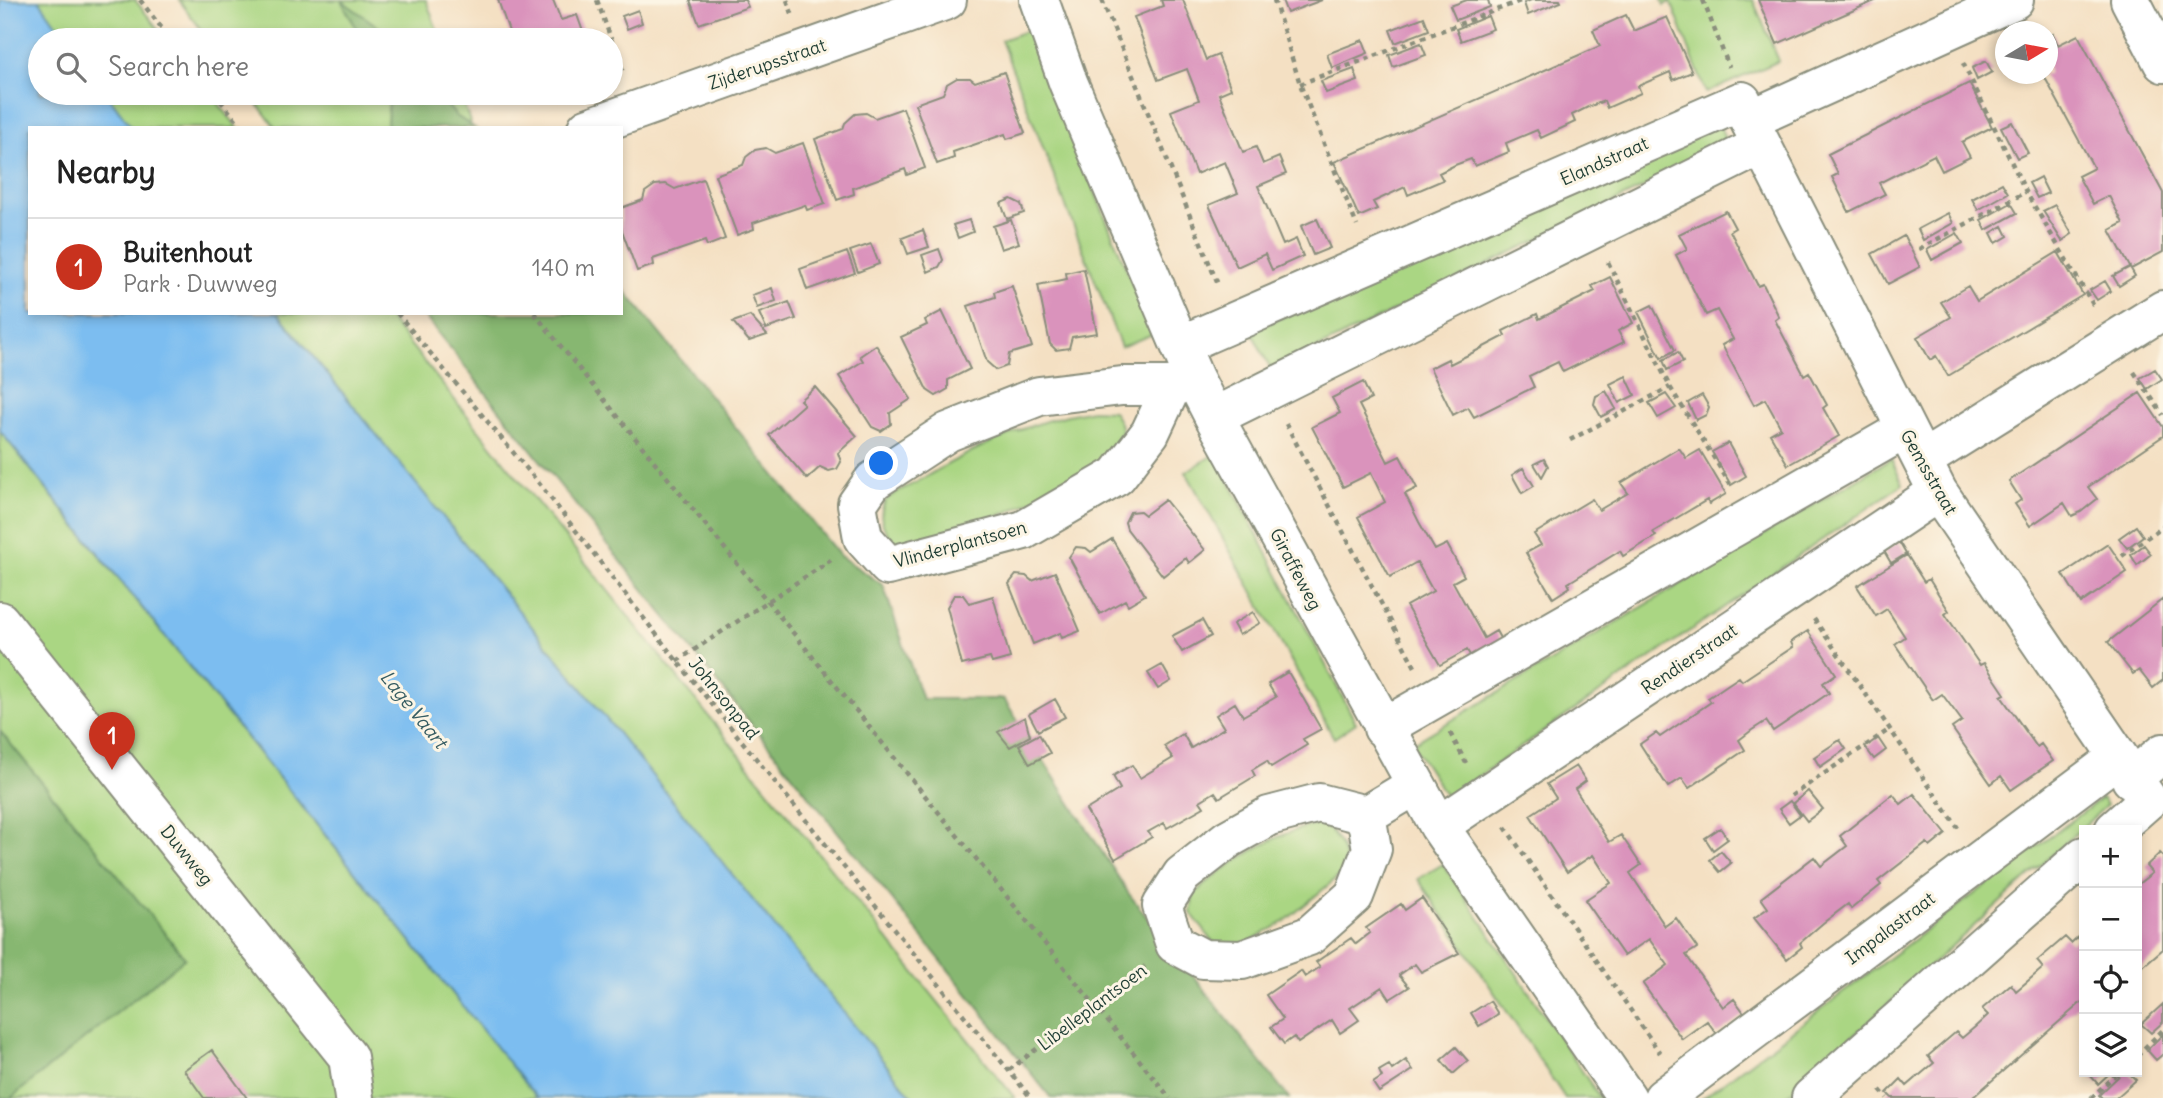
<!DOCTYPE html>
<meta charset="utf-8">
<style>
body{margin:0;font-family:Delius,sans-serif;background:#f2f2f2;color:#222}
.controls{position:absolute;right:21px;bottom:21px;display:grid;overflow:hidden;border-radius:0px;box-shadow:0 4px 10px #0003}
.controls button{width:63px;height:63px;display:grid;place-items:center;padding:0;border:0;border-bottom:2px solid #e0e0e0;background:#fff;color:#222;font:35px sans-serif}
.compass{position:absolute;left:1995px;top:21px;width:63px;height:63px;border-radius:50%;background:#fff;box-shadow:0 4px 10px #0003;rotate:80deg}
.you{position:absolute;left:882px;top:464px;width:24px;height:24px;margin:-18px;border:5px solid #fff;border-radius:50%;background:#1a73e8;box-shadow:0 0 0 10px #1a73e833}
.badge{display:grid;place-items:center;width:46px;height:46px;border-radius:50%;background:#c8321e;color:#fff;font-size:23px;font-weight:700}
.pin{position:absolute;translate:-50% -58px;filter:drop-shadow(0 2px 4px #0008)}
.pin::after{content:'';position:absolute;top:37px;width:24px;height:21px;background:inherit;clip-path:polygon(0 0,100% 0,50% 100%)}
.list{margin:0;padding:0;list-style:none}
h2{display:flex;justify-content:space-between;align-items:center;height:91px;margin:0;padding:0 28px;font-size:30px}
h2 small{font-size:23px;font-weight:400;color:#767676}
.list li{display:grid;grid-template-columns:46px 1fr auto;gap:21px;align-items:center;box-sizing:border-box;height:98px;padding:0 28px;border-top:2px solid #e0e0e0}
.list b{display:block;font-size:26px;white-space:nowrap}
.list p{margin:0;font-size:23px;white-space:nowrap;color:#767676}
.list em{font-size:23px;font-style:normal;color:#767676}
.icon{flex:none;width:38px;height:38px;fill:none;stroke:currentColor;stroke-width:2;stroke-linecap:round;stroke-linejoin:round}
.map{position:relative;flex:none;width:2163px;height:1098px;overflow:hidden}
.search{position:absolute;background:#fff;box-shadow:0 4px 10px #0003;left:28px;top:28px;width:595px;height:77px;display:flex;align-items:center;gap:18px;box-sizing:border-box;padding:0 24px;border-radius:38px;color:#767676;font-size:26px}
.panel{position:absolute;background:#fff;box-shadow:0 4px 10px #0003;left:28px;top:126px;width:595px;height:189px;border-radius:0px}
.map>svg:first-child{display:block}
.green{fill:#aad683;stroke:#648a5c;stroke-width:2}
.forest{fill:#87b771;stroke:#537a52;stroke-width:2}
.water{fill:#7bbdf0;stroke:#4d7d92;stroke-width:2}
.building{fill:#da93bc}
.lines{fill:none;stroke-linecap:round;stroke-linejoin:round}
.street-casing{stroke:#8a8e7c;stroke-width:42}
.path{stroke:#8a8e7c;stroke-width:4.5;stroke-dasharray:5 5;stroke-linecap:butt}
.street{stroke:#fff;stroke-width:38}
.labels{text-anchor:middle;dominant-baseline:central;stroke-width:6;stroke-linejoin:round;paint-order:stroke}
.street-label{font-size:18px;fill:#1f3d34;stroke:#fcf5e5}
.water-label{font-size:19px;font-style:italic;fill:#365d63;stroke:#fcf5e5}
</style>
<div class="map">
<svg width="2163" height="1098" viewBox="0 0 2163 1098">
<rect width="100%" height="100%" fill="#fcf5e5"/>
<filter id="ink" filterUnits="userSpaceOnUse"><feTurbulence type="fractalNoise" baseFrequency=".0143" numOctaves="2"/><feDisplacementMap in="SourceGraphic" scale="14" xChannelSelector="R" yChannelSelector="G"/><feConvolveMatrix kernelMatrix="1 2 1 2 8 2 1 2 1" color-interpolation-filters="sRGB"/></filter>
<filter id="wash" filterUnits="userSpaceOnUse"><feTurbulence type="fractalNoise" baseFrequency=".00686" numOctaves="4" result="noise"/><feDisplacementMap in="SourceGraphic" scale="28" xChannelSelector="R" yChannelSelector="G"/><feGaussianBlur stdDeviation="1.57" result="paint"/><feColorMatrix in="noise" values="0 0 0 0 0 0 0 0 0 0 0 0 0 0 0 0 0 1.4 0 .05"/><feComposite in="paint" operator="in"/></filter>
<g filter="url(#wash)">
<rect width="100%" height="100%" fill="#f4e0c3"/>
<path class="green" d="M39,0H135L167,40H67Z
M179,0H426L441,40H395L342,2L363,40H209Z
M1662,0H1753L1779,61L1706,93L1671,2L1664,5Z
M1029,30L1153,334L1121,347L1001,40Z
M106,93H210L238,128H132Z
M249,93H389L387,128H276Z
M437,93H460L471,125L456,116Z
M1720,125L1727,146L1272,371L1251,331Z
M278,313H385L1015,1098H913Z
M1092,410L1113,411L1120,423L1123,437L1101,468L1010,511L932,541L903,546C887,537 875,521 885,502C890,493 908,487 917,482C972,449 1028,421 1092,410Z
M0,431L57,503L537,1098H0Z
M1215,454L1356,723L1334,738L1186,472Z
M1891,459L1903,484L1447,798L1412,744Z
M2102,798L2107,805L1785,1098H1703Z
M1315,825L1325,826C1339,839 1348,853 1344,872L1284,922L1240,947H1217L1191,913L1193,895C1222,867 1275,832 1315,825Z
M1443,864L1600,1098H1565L1418,879Z"/>
<path class="forest" d="M341,0L394,38L395,40H363Z
M389,93H437L456,116L475,128H387Z
M621,286L840,556L883,585L922,699H1004L1129,894L1289,1098H1051L422,313H621Z
M0,731L185,958L11,1098H0Z"/>
<path class="water" d="M0,0H39L67,40H40V93H106L132,128H30V313H278L913,1098H537L0,431Z"/>
<g id="blocks">
<path class="building" d="M498,0H553L561,20L577,15L586,40H512Z
M690,0H745L748,7L699,24Z
M1161,0H1183L1206,60L1218,55L1231,89L1219,94L1243,152L1256,147L1263,164L1279,157L1286,174L1258,186L1283,245L1296,239L1303,256L1272,270L1265,254L1237,267L1209,205L1238,193L1225,162L1196,174L1171,111L1199,100L1187,69L1158,80L1134,17L1163,6Z
M1282,0H1322L1287,13Z
M1467,0H1488L1490,7L1456,20L1450,6Z
M1531,0H1560L1561,2L1528,15L1524,3Z
M1758,0H1877L1777,44Z
M638,10L642,23L627,29L622,16Z
M1626,15L1634,31L1667,17L1692,72L1673,80L1670,72L1638,86L1641,93L1607,108L1604,101L1588,107L1572,115L1575,122L1541,138L1537,130L1506,143L1509,152L1475,166L1471,159L1455,165L1439,173L1443,180L1408,195L1405,187L1373,202L1377,209L1359,217L1334,162L1600,46L1593,30Z
M1488,16L1493,29L1461,41L1456,29Z
M1424,17L1429,30L1395,43L1390,30Z
M2053,34L2058,45L2078,35L2163,193V252L2131,269L2135,276L2119,286L2113,276L2130,267L2110,230L2123,223L2109,196L2093,204L2078,176L2094,168L2043,74H2048V37Z
M1363,40L1368,53L1332,68L1327,54Z
M1421,43L1426,55L1393,67L1389,55Z
M1986,61L1992,72L1977,80L1972,68Z
M1354,69L1358,81L1326,93L1321,81Z
M1004,72L1025,133L1007,139L1005,134L953,152L954,158L937,164L915,104L943,94L947,84L957,78H970L975,82Z
M1969,83L1992,127L1962,142L1970,157L1942,171L1934,155L1879,183L1885,194L1849,212L1832,177L1838,174L1828,154Z
M903,108L925,168L907,175L905,169L853,188L854,194L837,200L815,139L843,129L845,123L855,114L866,113L875,118Z
M2012,122L2028,153L2017,158L2001,127Z
M803,143L825,204L807,210L805,205L753,223L754,229L737,235L715,175L743,165L746,157L755,150L766,148L775,153Z
M2040,177L2048,193L2037,198L2029,183Z
M703,179L725,239L707,246L705,241L653,259L654,265L637,271L621,228V208L643,200L645,192L655,185L666,184L675,189Z
M2002,183L2008,193L1978,210L1972,199Z
M1011,199L1021,204L1024,213L1007,219L1001,203Z
M2011,203L2017,213L1986,230L1981,220Z
M2055,205L2072,234L2062,241L2043,211Z
M1726,211L1735,228L1730,231L1758,286L1763,284L1779,317L1775,320L1804,375L1809,372L1827,405L1823,408L1839,436L1788,465L1770,434L1781,428L1765,399L1754,405L1722,345L1733,339L1717,310L1706,315L1676,255L1687,249L1679,234Z
M1948,213L1953,223L1923,240L1918,229Z
M1317,219L1330,248L1313,255L1301,226Z
M969,220L973,232L958,238L953,225Z
M1011,220L1019,243L1001,249L993,226Z
M2003,226L2008,236L1996,243L1991,233Z
M923,230L929,247L908,254L902,238Z
M1957,233L1963,243L1932,260L1927,250Z
M1904,236L1920,267L1888,284L1872,254Z
M871,244L879,264L858,272L850,251Z
M939,249L943,260L939,267L928,272L922,255Z
M847,252L855,273L807,290L800,269Z
M2058,252L2083,295L1948,376L1936,356L1930,360L1917,337L1951,317L1941,302L1968,286L1977,301Z
M1084,269L1097,333L1072,337L1069,348L1056,350L1050,344L1038,285L1067,279L1066,273Z
M1610,277L1633,323L1618,331L1624,342L1563,372L1558,362L1529,376L1534,387L1474,417L1468,407L1453,415L1430,368L1448,359L1450,364L1478,350L1505,336L1503,331L1537,314L1539,319L1595,291L1592,286Z
M2105,281L2111,291L2097,300L2090,290Z
M1012,286L1032,347L1009,354L1007,366L996,370L987,362L968,306L995,297L994,292Z
M772,288L776,301L757,308L752,295Z
M789,302L796,319L766,329L759,313Z
M1652,305L1675,350L1661,358L1638,312Z
M942,311L970,369L948,380V389L936,396L927,390L901,337L927,325L925,320Z
M750,316L767,335L749,341L733,322Z
M876,345L911,399L890,413L891,424L881,431L872,427L839,376L863,361L860,356Z
M1678,352L1683,362L1667,370L1663,360Z
M2155,369L2162,379L2147,389L2140,378Z
M1626,376L1635,395L1619,403L1610,384Z
M1363,382L1371,399L1359,405L1388,462L1400,456L1417,488L1405,494L1419,522L1435,550L1447,544L1464,576L1453,582L1484,638L1496,631L1505,647L1475,664L1467,650L1440,665L1406,606L1433,591L1417,562L1390,577L1358,517L1385,502L1371,473L1343,487L1312,427L1340,413L1332,398Z
M815,387L857,436L838,453L841,462L837,469L829,471L820,467L807,479L769,435L804,404L800,400Z
M1606,391L1616,409L1601,417L1594,404L1596,396Z
M2140,393L2163,427V436L2088,487L2097,499L2081,512L2072,516L2064,503L2030,526L2015,504L2021,500L2009,481Z
M1666,394L1676,408L1658,418L1649,403Z
M1702,395L1709,407L1706,415L1696,420L1688,403Z
M1728,443L1746,476L1731,485L1712,452Z
M1679,448L1686,458L1700,450L1726,494L1709,504L1707,500L1653,532L1656,536L1623,556L1620,551L1568,583L1570,587L1553,598L1526,553L1541,545L1534,534L1592,499L1599,510L1628,493L1621,483Z
M1544,459L1548,466L1542,477L1534,464Z
M1523,468L1534,486L1522,493L1512,475Z
M1165,500L1205,550L1189,563L1186,558L1163,576L1127,529L1125,522L1130,512L1140,511L1145,515Z
M2136,526L2143,536L2127,548L2119,538Z
M1112,539L1145,595L1128,605L1125,600L1100,614L1069,557L1076,547L1086,548L1091,552Z
M1899,542L1906,554L1891,563L1884,551Z
M2108,544L2127,572L2081,603L2063,574Z
M2144,545L2151,554L2137,565L2131,555Z
M1907,555L1924,582L1929,579L1949,611L1945,614L1980,665L1984,663L2005,694L2001,696L2037,747L2041,744L2053,761L2011,790L2001,776L1991,784L1952,728L1962,721L1942,694L1933,700L1895,644L1905,637L1887,609L1876,616L1857,586Z
M1055,572L1080,631L1062,638L1060,633L1033,644L1009,584L1016,575L1026,576L1032,581Z
M954,595H963L969,603L993,596L1010,658L992,663L990,658L962,665L947,607Z
M2163,599V680L2153,688L2139,670L2133,674L2108,642Z
M1253,612L1260,623L1239,635L1233,624Z
M1202,620L1211,636L1182,652L1172,636Z
M1808,631L1836,674L1823,683L1829,693L1773,731L1766,721L1752,730L1739,740L1745,750L1689,788L1682,778L1668,787L1640,744L1656,733L1660,737L1711,702L1708,698L1739,677L1742,681L1793,647L1791,642Z
M1162,665L1171,681L1158,689L1148,673Z
M1288,672L1321,729L1303,739L1307,745L1271,767L1267,761L1252,770L1255,776L1219,798L1215,792L1200,801L1204,807L1167,828L1164,823L1148,832L1152,837L1115,859L1086,810L1120,789L1113,776L1132,765L1140,778L1173,758L1164,746L1183,734L1191,748L1224,728L1216,715L1235,703L1243,716L1276,697L1268,684Z
M1055,699L1065,717L1038,731L1029,714Z
M1025,717L1030,736L1010,747L998,732Z
M1039,734L1050,753L1030,764L1019,745Z
M1878,738L1886,750L1874,759L1865,747Z
M1840,740L1846,749L1820,767L1814,757Z
M1576,766L1586,781L1575,789L1609,842L1621,835L1641,865L1630,873L1665,926L1676,918L1697,948L1686,955L1723,1007L1734,999L1745,1014L1717,1034L1707,1021L1682,1039L1643,984L1668,965L1649,939L1624,956L1585,900L1611,883L1593,855L1567,872L1530,815L1556,798L1547,784Z
M1808,791L1823,809L1807,821L1793,803Z
M1893,794L1901,804L1914,794L1946,834L1930,847L1927,843L1878,881L1881,885L1851,909L1848,904L1823,923L1800,943L1802,947L1787,959L1754,918L1768,908L1761,898L1814,857L1821,866L1847,846L1840,836Z
M1790,801L1800,815L1789,823L1779,809Z
M1720,828L1728,839L1713,850L1705,838Z
M1721,851L1731,863L1720,872L1710,860Z
M2160,853L2163,856V949L2137,971V885L2152,873L2146,866Z
M1422,898L1459,953L1421,972L1415,964L1399,975L1409,987L1390,999L1382,987L1350,1008L1359,1020L1340,1033L1332,1020L1298,1043L1294,1037L1284,1044L1271,1027L1283,1019L1266,995L1301,971L1305,977L1320,967L1316,962L1351,938L1356,944L1370,933L1366,928L1401,904L1405,910Z
M2084,931V1000L1972,1098H1892L1887,1093L1901,1079L1907,1086L1921,1074L1934,1063L1928,1056L1956,1032L1962,1038L1975,1027L1988,1015L1982,1009L2011,984L2016,991L2043,968L2037,961L2065,937L2071,943Z
M1490,1001L1498,1014L1479,1026L1471,1013Z
M2163,1004V1022L2151,1033L2141,1024Z
M2163,1034V1054L2156,1060L2147,1050Z
M1456,1047L1468,1061L1453,1074L1441,1060Z
M212,1050L247,1098H204L184,1070Z
M1406,1060L1413,1070L1379,1092L1373,1083L1382,1077L1379,1071L1389,1065L1392,1070Z
M2092,1072H2111L2098,1084L2089,1074Z
M2123,1072H2128L2136,1080L2116,1098H2102L2099,1095Z"/>
</g>
</g>
<g filter="url(#ink)">
<use href="#blocks" fill-opacity="0" stroke="#8a8e7c" stroke-width="2"/>
<g class="lines">
<defs>
<path id="street" d="M1039,0L1068,82L1194,378L1214,417L1439,826L1627,1098
M2130,0L2163,63
M1749,120L1938,492L2148,800L2114,830
M587,128L947,0
M1181,345L1742,101L1749,120L2014,0
M1172,386L1150,433L1117,476L1024,530L888,566L863,538L857,504L873,481L948,432L1039,396L1122,386H1172L1194,378
M1214,417L1760,146
M1923,460L2163,310
M0,621L348,1057L354,1098
M1383,728L1904,430
M2131,779L2163,753
M1366,815L1372,849L1354,896L1309,936L1242,960L1203,959L1175,944L1162,906L1182,875L1228,839L1269,816L1319,803L1366,815L1416,785
M1439,826L1938,492
M1663,1098L2117,758
M1811,1098L2084,856"/>
</defs>
<use href="#street" class="street-casing"/>
<path class="path" d="M140,0L171,40
M597,0L624,75
M787,0L793,16
M1102,0L1219,287
M1274,0L1300,84L1357,226
M1703,0L1729,67
M1963,63L2026,192L2095,308
M1300,84L1523,0
M214,93L243,128
M1919,249L2026,192
M1608,262L1670,387L1730,484
M397,313L542,487L677,661L1031,1098
M534,313L1170,1098
M2134,372L2163,415
M1286,424L1415,667
M1570,440L1670,387
M2122,556L2163,526
M1814,619L1958,828
M677,661L831,560
M1450,733L1466,763
M1791,796L1890,729
M1505,827L1660,1053
M2137,1055L2163,1030
M1009,1070L1145,966
M1880,1090L1887,1098
M2091,1098L2118,1072"/>
<use href="#street" class="street"/>
</g>
</g>
<g class="labels">
<g class="street-label">
<text transform="translate(767 64) rotate(-19)">Zijderupsstraat</text>
<text transform="translate(1604 161) rotate(-24)">Elandstraat</text>
<text transform="translate(1929 472) rotate(60)">Gemsstraat</text>
<text transform="translate(960 544) rotate(-15)">Vlinderplantsoen</text>
<text transform="translate(1296 569) rotate(62)">Giraffeweg</text>
<text transform="translate(1689 659) rotate(-34)">Rendierstraat</text>
<text transform="translate(724 698) rotate(51)">Johnsonpad</text>
<text transform="translate(187 855) rotate(51)">Duwweg</text>
<text transform="translate(1890 928) rotate(-37)">Impalastraat</text>
<text transform="translate(1092 1007) rotate(-37)">Libelleplantsoen</text>
</g>
<g class="water-label">
<text transform="translate(414 709) rotate(51)">Lage Vaart</text>
</g>
</g>
</svg>
<div class="controls">
<button>+</button>
<button>−</button>
<button><svg class="icon" aria-label="locate" viewBox="0 0 24 24"><circle cx="12" cy="12" r="6"/><path d="M12 2v4M12 18v4M2 12h4M18 12h4"/></svg></button>
<button><svg class="icon" aria-label="layers" viewBox="0 0 24 24"><path d="M12 4l9 5-9 5-9-5zM3 14l9 5 9-5"/></svg></button>
</div>
<svg class="compass" viewBox="-18 -18 36 36"><path d="M0-13l5 13h-10z" fill="#e53935"/><path d="M0 13l5-13h-10z" fill="#767676"/></svg>
<div class="you"></div>
<div class="pin badge" style="left:112px;top:770px">1</div>
<div class="search"><svg class="icon" aria-label="search" viewBox="0 0 24 24"><circle cx="10" cy="10" r="6"/><path d="M15 15l6 6"/></svg>Search here</div>
<section class="panel">
<h2>Nearby<small></small></h2>
<ul class="list">
<li><span class="badge">1</span><div><b>Buitenhout</b><p>Park · Duwweg</p></div><em>140 m</em></li>
</ul>
</section>
</div>
